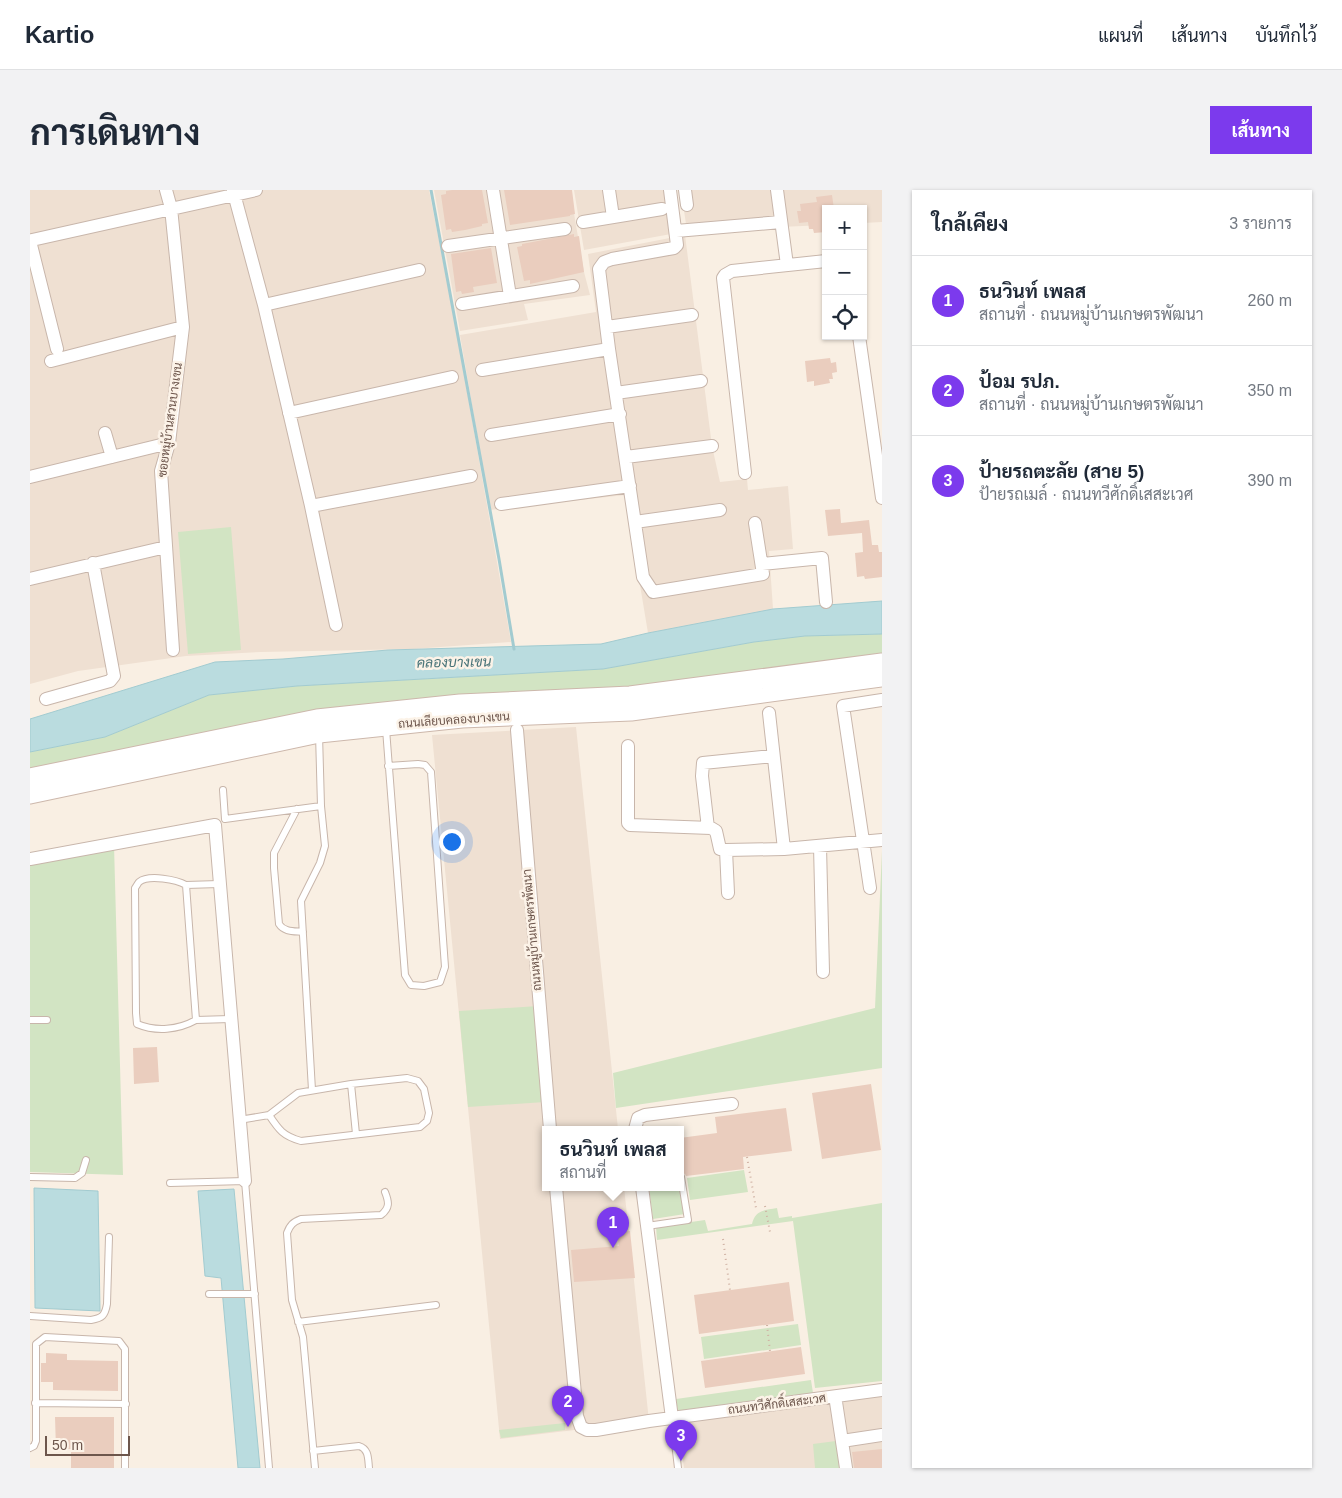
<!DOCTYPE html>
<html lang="th">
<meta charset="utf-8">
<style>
body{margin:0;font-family:Helvetica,Sarabun,sans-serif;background:#f2f2f3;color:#1f2937}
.controls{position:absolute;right:15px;top:15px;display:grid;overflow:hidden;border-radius:0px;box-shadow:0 1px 4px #0004}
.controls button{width:45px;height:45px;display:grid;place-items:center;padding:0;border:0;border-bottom:1px solid #e0e1e3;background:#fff;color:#1f2937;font:25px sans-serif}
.scale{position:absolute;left:15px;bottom:12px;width:85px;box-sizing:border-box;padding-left:5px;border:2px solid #6d564c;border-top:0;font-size:14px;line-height:18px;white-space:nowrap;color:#6d564c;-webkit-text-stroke:4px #fcf3e8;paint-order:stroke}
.you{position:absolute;left:421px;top:651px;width:18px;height:18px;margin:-12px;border:4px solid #fff;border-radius:50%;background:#1a73e8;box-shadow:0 0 0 8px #1a73e833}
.badge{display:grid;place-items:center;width:32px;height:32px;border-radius:50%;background:#7c3aed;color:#fff;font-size:16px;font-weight:700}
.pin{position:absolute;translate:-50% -41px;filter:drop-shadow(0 1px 2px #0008)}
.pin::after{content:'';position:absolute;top:26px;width:18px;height:15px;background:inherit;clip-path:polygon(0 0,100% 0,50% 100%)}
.popup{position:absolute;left:512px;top:936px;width:142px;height:65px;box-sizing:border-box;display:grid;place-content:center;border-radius:0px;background:#fff;filter:drop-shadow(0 1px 4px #0005);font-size:16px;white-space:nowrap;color:#747a83}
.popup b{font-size:19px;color:#1f2937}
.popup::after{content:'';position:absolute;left:50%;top:100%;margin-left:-10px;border:10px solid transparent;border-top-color:#fff}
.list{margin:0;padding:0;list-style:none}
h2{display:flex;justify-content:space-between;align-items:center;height:65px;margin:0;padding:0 20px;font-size:21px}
h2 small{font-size:16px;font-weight:400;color:#747a83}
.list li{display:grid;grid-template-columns:32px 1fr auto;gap:15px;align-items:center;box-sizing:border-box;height:90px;padding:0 20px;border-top:1px solid #e0e1e3}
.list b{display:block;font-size:19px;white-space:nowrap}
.list p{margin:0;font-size:16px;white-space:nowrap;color:#747a83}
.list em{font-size:16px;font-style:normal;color:#747a83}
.icon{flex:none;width:28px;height:28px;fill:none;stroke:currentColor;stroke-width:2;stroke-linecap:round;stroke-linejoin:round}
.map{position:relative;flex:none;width:852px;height:1278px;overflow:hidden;border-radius:0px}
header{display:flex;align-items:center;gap:30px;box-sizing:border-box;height:70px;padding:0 25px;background:#fff;border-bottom:1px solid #e0e1e3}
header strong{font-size:24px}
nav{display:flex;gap:28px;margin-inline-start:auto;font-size:18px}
.intro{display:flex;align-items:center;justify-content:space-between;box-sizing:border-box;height:120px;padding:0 30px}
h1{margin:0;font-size:35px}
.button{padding:12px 22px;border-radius:0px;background:#7c3aed;color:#fff;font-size:18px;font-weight:700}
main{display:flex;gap:30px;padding:0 30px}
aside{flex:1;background:#fff;border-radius:0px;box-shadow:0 1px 4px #0004}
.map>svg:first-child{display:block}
.residential{fill:#efe0d2}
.green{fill:#d2e4c3}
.water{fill:#badcdf;stroke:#a2cbd0}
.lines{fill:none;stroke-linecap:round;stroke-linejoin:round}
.stream{stroke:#a2cbd0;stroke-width:3}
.building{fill:#eacdbe}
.lane-casing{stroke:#c8b6ab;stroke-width:8}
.street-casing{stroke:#c8b6ab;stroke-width:14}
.secondary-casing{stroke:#cdb8ac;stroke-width:21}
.path{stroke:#cfb0a2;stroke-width:2;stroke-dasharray:1 4;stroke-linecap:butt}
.lane{stroke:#fff;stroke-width:6}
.street{stroke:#fff;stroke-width:12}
.secondary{stroke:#fff;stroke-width:19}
.labels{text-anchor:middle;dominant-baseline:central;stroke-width:5;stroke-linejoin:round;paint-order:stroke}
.street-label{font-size:12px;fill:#6d564c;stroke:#fcf3e8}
.water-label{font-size:14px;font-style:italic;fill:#467277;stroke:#fcf3e8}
</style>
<header>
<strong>Kartio</strong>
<nav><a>แผนที่</a><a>เส้นทาง</a><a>บันทึกไว้</a></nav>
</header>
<div class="intro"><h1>การเดินทาง</h1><a class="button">เส้นทาง</a></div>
<main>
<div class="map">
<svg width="852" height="1278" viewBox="0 0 852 1278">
<rect width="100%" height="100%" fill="#f9efe3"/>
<path class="residential" d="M0,0H399L424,127L481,452L383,459L231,462L156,466L48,481L0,494Z
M404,0H540L554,82L560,105L494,114L498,130L430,141Z
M544,0H635L641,44L554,60Z
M651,0H852V32L833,33V19H796V35L657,41Z
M655,45L682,256L690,292L717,289L718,300L758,296L763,359L739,361L743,419L618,443L595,305L460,320L430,145L566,122L558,64Z
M546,537L588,939H516V997H594L619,1231L470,1249L402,545Z
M852,1206V1278H654L648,1233Z"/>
<path class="green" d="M201,337L211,460L158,464L148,342Z
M852,444V463L777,473L602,500L0,580V562L75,547L179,505L267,496L573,479L724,452L775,446Z
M84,655L93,985L0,982V670Z
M852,661V878L586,918L583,883L845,818Z
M508,816L515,912L438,917L429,821Z
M714,980L718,1002L660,1010L657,988Z
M619,997H650L655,1024L623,1029Z
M852,1013V1191L785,1198L763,1031L627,1050L626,1037L675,1030L678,1041L722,1034C725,1020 735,1020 747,1018L749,1028L762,1026V1028Z
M768,1134L771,1155L674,1169L671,1147Z
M781,1190L783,1203L648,1222L646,1209Z
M535,1233V1240L471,1248L469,1240Z
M806,1251L809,1278H785L783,1254Z"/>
<path class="water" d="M852,411V444L775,446L724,452L573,479L267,496L179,505L75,547L0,562V529L185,472L253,469L358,460L571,454L618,443L743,419Z
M4,998L68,1001L70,1121L5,1118Z
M204,999L230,1278H208L191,1088L175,1086L168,1001Z"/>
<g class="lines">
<path class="stream" d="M401,0L469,369L484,459"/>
</g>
<path class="building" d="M422,0H452L458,33L452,34V36L435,40L422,42L421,39L416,40L411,5L416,4V1Z
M474,0H542L545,24L540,25V26L480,35Z
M802,5L804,19H796V42L784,43L783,39H779L778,32L769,33L767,21H771L770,14L787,12L786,7Z
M544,44V47L549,46L554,82L500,94V90L494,91L487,57L492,56V54Z
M461,58L467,93L443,97L444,102L432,104L431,101L426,102L421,64Z
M800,168L801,173L806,172L807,182L802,183L803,189H799L800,193L784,196V191L777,192L775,171Z
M810,319L811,333L839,330L842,355H848L849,362H852V387L835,389L834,386L827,387L825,363L833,362L832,343L798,346L795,320Z
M127,857L129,892L104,894L103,858Z
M841,894L851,960L792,969L782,903Z
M756,918L762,961L713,967L714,979L656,986L655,984L650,982V948L687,943L685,927Z
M600,1041L605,1088L544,1092L541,1060L589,1056L587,1043Z
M759,1092L764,1131L669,1144L664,1105Z
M771,1157L775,1184L675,1198L671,1171Z
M16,1163L37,1164V1170L88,1171V1201L23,1200V1192H11V1173H16Z
M25,1227H84V1278H41V1259H26Z
M852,1259V1278H824L822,1262Z"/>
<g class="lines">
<defs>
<path id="lane" d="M356,539L375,785L381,795L394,796L410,792L415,777L401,582L395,575L388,574L358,576
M193,600L195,629L291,616
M267,619L244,663V678L249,734C254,742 264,741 273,742
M189,694L156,695L166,830L200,829
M156,695C147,690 119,684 109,692C108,693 106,697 105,698L106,823L107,834C126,842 148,840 166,830
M0,830H17
M321,894L326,944
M282,900L271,711L290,673L295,656L291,616L289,544
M209,930L239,925L268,903L321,894L377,888L388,891L394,899L399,923L397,931L390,937L271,951C253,946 249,940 239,925
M0,987L45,988L52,983L56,970
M140,993L215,991L239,1278
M617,1036L658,1030L651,987
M179,1104H225
M0,1126L61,1130C72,1128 75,1126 77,1114L79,1047
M268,1132L406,1115
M5,1213L96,1214
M642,1228L648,1278
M0,1258L4,1256L6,1251V1154L15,1147L89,1151L95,1159V1278
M283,1261L329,1256C339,1259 338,1269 339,1278
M285,1278L273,1147L262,1110L257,1043C260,1035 263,1032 271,1029L351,1025C360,1018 359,1012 355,1002"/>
<path id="street" d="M136,0L141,18L153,137L139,253L131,281L143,460
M203,0L234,115L281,316L306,435
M463,0L480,106
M579,0L583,27
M640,0L647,55L644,58L582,69L574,72L569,79L579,159L613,387L623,402L733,384L725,333
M655,0L657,15
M747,0L757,75
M553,32L632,19
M646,41L751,32
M418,56L535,39
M432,114L543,96
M234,115L389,80
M577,137L662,125
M829,146L852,308
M27,159L1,55L2,50L226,0
M21,171L153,137
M452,180L579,159
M586,203L671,191
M259,223L422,187
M75,243L82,267
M461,245L590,224
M596,267L682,256
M715,283L693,88L695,85L702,81L796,71
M0,287L139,253
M471,314L600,296
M281,316L441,286
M605,332L690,320
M732,374L792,368L796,412
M0,389L136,357
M16,509L80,491L84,486L63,373
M739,523L754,659
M487,540L520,939
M598,556V633L600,635L681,638L686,641L690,659L696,660L754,659L852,650
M678,638L672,586L673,573L743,566
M790,656L793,782
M696,660L698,703
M0,669L185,635L215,991
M840,698L813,516L852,510
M605,939L608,928L615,925L702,914
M526,997L547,1226L551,1237L557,1240H566L619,1231L852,1200
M612,997L642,1228
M806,1212L816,1278
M812,1251L852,1245"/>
<path id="secondary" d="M0,588L287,529L430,514L600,506L852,473
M0,604L289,543L432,528L601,521L852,487"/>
</defs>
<use href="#lane" class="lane-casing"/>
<use href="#street" class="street-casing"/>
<use href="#secondary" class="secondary-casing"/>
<path class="path" d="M717,967L726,1018
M735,1016L740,1042
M693,1049L700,1100
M737,1135L740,1161"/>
<use href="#lane" class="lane"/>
<use href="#street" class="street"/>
<use href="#secondary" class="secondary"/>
</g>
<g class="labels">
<g class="street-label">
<text transform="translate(140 230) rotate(-82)">ซอยหมู่บ้านสวนบางเขน</text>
<text transform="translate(424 530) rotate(-4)">ถนนเลียบคลองบางเขน</text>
<text transform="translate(502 740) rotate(-95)">ถนนหมู่บ้านเกษตรพัฒนา</text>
<text transform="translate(747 1214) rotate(-7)">ถนนทวีศักดิ์เสสะเวศ</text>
</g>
<g class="water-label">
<text transform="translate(424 472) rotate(-1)">คลองบางเขน</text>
</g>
</g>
</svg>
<div class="controls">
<button>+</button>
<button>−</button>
<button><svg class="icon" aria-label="locate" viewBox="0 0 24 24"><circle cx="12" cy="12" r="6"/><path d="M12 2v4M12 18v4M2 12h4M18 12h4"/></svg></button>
</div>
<div class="scale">50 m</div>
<div class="you"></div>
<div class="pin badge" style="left:583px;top:1058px">1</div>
<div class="popup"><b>ธนวินท์ เพลส</b>สถานที่</div>
<div class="pin badge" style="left:538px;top:1237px">2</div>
<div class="pin badge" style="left:651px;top:1271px">3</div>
</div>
<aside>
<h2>ใกล้เคียง<small>3 รายการ</small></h2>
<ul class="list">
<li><span class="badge">1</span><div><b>ธนวินท์ เพลส</b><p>สถานที่ · ถนนหมู่บ้านเกษตรพัฒนา</p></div><em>260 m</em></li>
<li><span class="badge">2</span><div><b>ป้อม รปภ.</b><p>สถานที่ · ถนนหมู่บ้านเกษตรพัฒนา</p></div><em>350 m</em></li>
<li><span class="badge">3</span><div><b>ป้ายรถตะลัย (สาย 5)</b><p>ป้ายรถเมล์ · ถนนทวีศักดิ์เสสะเวศ</p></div><em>390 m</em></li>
</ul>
</aside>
</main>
